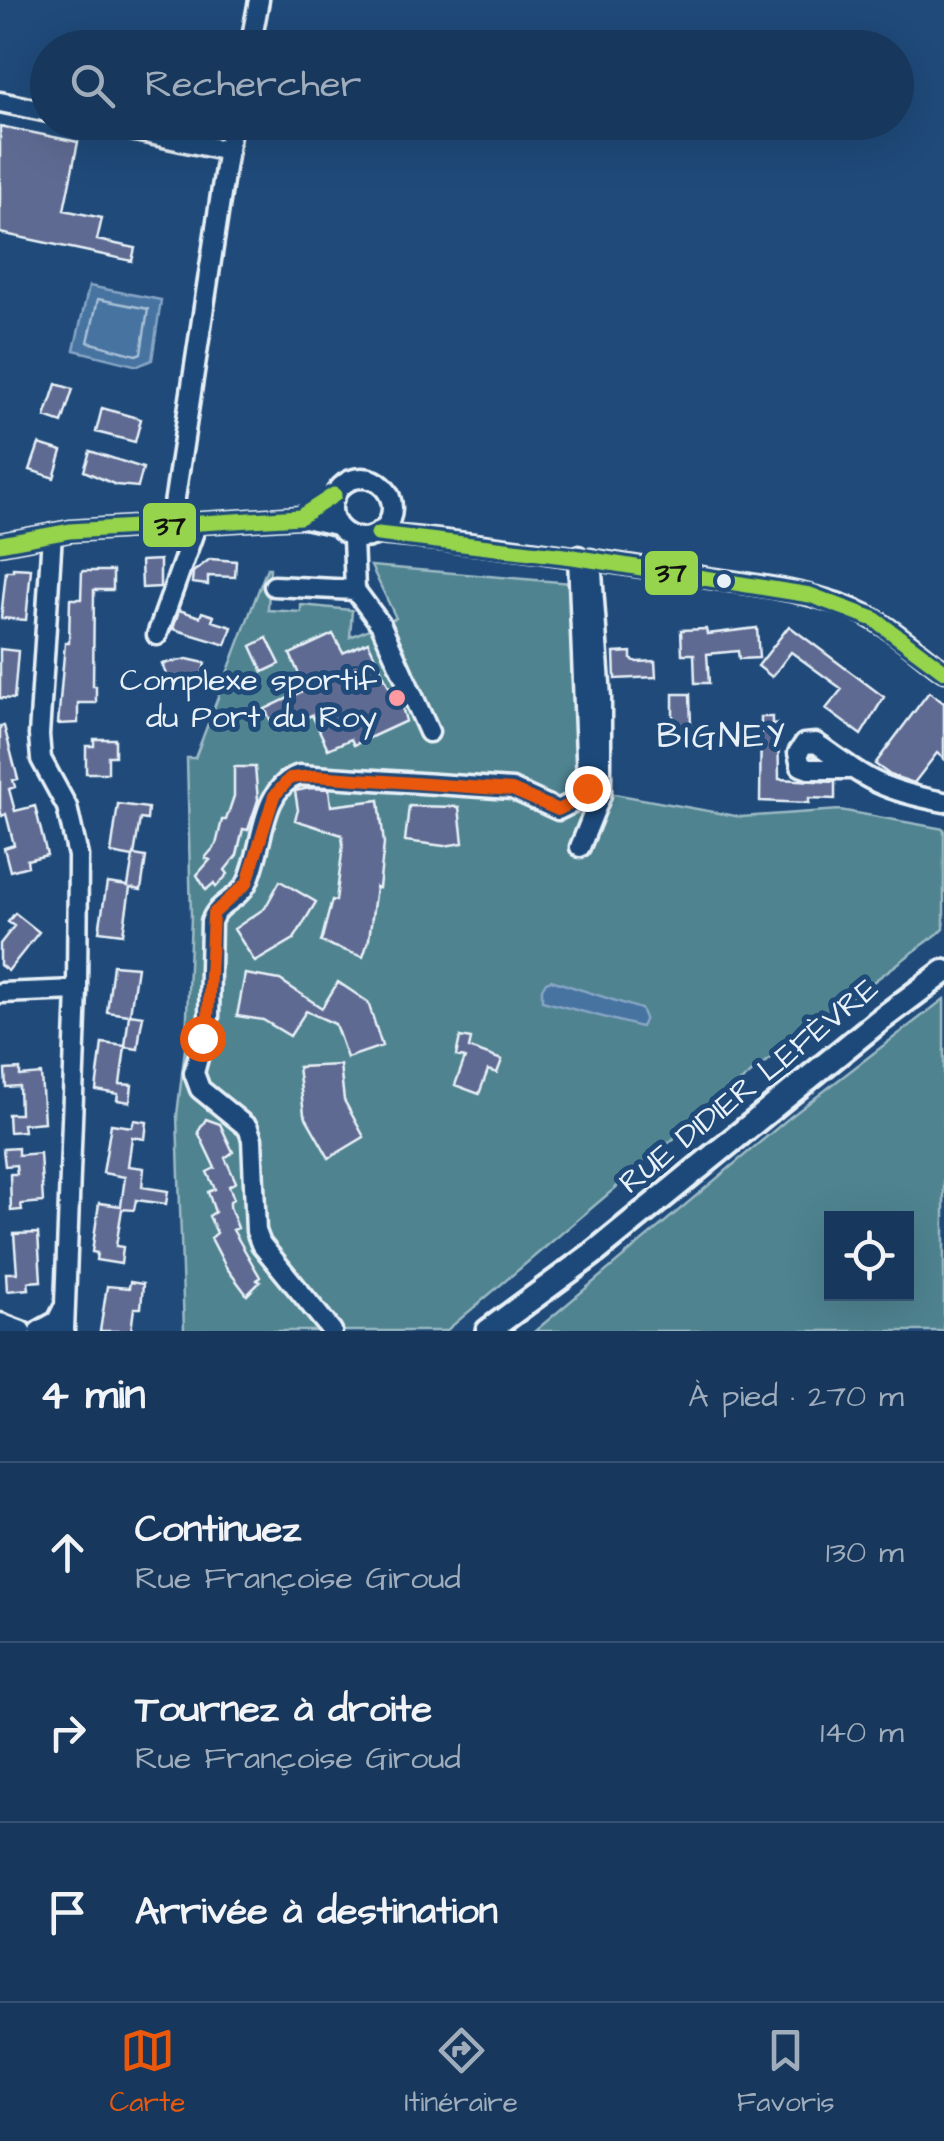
<!DOCTYPE html>
<html lang="fr">
<meta charset="utf-8">
<style>
body{margin:0;font-family:"Architects Daughter",sans-serif;background:#244365;color:#f1f3f6}
.controls{position:absolute;right:30px;bottom:30px;display:grid;overflow:hidden;border-radius:0px;box-shadow:0 10px 40px #0002}
.controls button{width:90px;height:90px;display:grid;place-items:center;padding:0;border:0;border-bottom:2px solid #365272;background:#17385c;color:#f1f3f6;font:50px sans-serif}
.stop{position:absolute;width:30px;height:30px;margin:-22px;border:8px solid #ea580c;border-radius:50%;background:#fff}
.stop.end{background:#ea580c;border-color:#fff;box-shadow:0 2px 10px #0008}
.list{margin:0;padding:0;list-style:none}
h2{display:flex;justify-content:space-between;align-items:center;height:130px;margin:0;padding:0 40px;font-size:42px}
h2 small{font-size:32px;font-weight:400;color:#9eacbb}
.list li{display:grid;grid-template-columns:65px 1fr auto;gap:30px;align-items:center;box-sizing:border-box;height:180px;padding:0 40px;border-top:2px solid #365272}
.list b{display:block;font-size:38px;white-space:nowrap}
.list p{margin:0;font-size:32px;white-space:nowrap;color:#9eacbb}
.list em{font-size:32px;font-style:normal;color:#9eacbb}
.icon{flex:none;width:55px;height:55px;fill:none;stroke:currentColor;stroke-width:2;stroke-linecap:round;stroke-linejoin:round}
.map{position:relative;flex:none;width:944px;height:1331px;overflow:hidden}
.search{position:absolute;background:#17385c;box-shadow:0 10px 40px #0002;left:30px;right:30px;top:30px;height:110px;display:flex;align-items:center;gap:25px;box-sizing:border-box;padding:0 35px;border-radius:55px;color:#9eacbb;font-size:38px}
.sheet{height:670px;background:#17385c}
nav{display:flex;justify-content:space-around;align-items:center;box-sizing:border-box;height:140px;border-top:2px solid #365272;background:#17385c;font-size:28px;color:#9eacbb}
nav a{display:grid;justify-items:center;gap:5px}
nav .on{color:#ea580c}
.map>svg:first-child{display:block}
.green{fill:#4f8390;stroke:#9cbac4;stroke-width:2.5;fill-rule:evenodd}
.water{fill:#4673a1;stroke:#87a5c4;stroke-width:2.5}
.lines{fill:none;stroke-linecap:round;stroke-linejoin:round}
.shore{stroke:#a7bfd5;stroke-width:2.5}
.building{fill:#5f6a92;stroke:#e8f1f8;stroke-width:2.5}
.minor-casing{stroke:#e8f1f8;stroke-width:25}
.major-casing{stroke:#e8f1f8;stroke-width:30}
.minor{stroke:#1f4a7a;stroke-width:18}
.major{stroke:#1f4a7a;stroke-width:22}
.bus-1-casing{stroke:#1f4a7a;stroke-width:22}
.bus-1{stroke:#95d44c;stroke-width:15}
.route{stroke:#ea580c;stroke-width:12}
.bus-dot{fill:#e8f1f8;stroke:#1f4a7a;stroke-width:4}
.poi-dot{fill:#ff9aa2;stroke:#1f4a7a;stroke-width:4}
.labels{text-anchor:middle;dominant-baseline:central;stroke-width:10;stroke-linejoin:round;paint-order:stroke}
.poi-label{font-size:32px;fill:#e8f1f8;stroke:#1f4a7a;text-anchor:end}
.street-label{font-size:32px;fill:#e8f1f8;stroke:#1f4a7a}
.neighbourhood-label{font-size:35px;letter-spacing:2.5px;fill:#e8f1f8;stroke:#1f4a7a}
.line-badge{stroke:#1f4a7a;stroke-width:4}
.pale-badge-label{font-size:28px;text-anchor:middle;font-weight:bold;fill:#111}
</style>
<div class="map">
<svg width="944" height="1331" viewBox="0 0 944 1331">
<rect width="100%" height="100%" fill="#1f4a7a"/>
<filter id="ink" filterUnits="userSpaceOnUse"><feTurbulence type="fractalNoise" baseFrequency=".01" numOctaves="2"/><feDisplacementMap in="SourceGraphic" scale="20" xChannelSelector="R" yChannelSelector="G"/><feConvolveMatrix kernelMatrix="1 2 1 2 8 2 1 2 1" color-interpolation-filters="sRGB"/></filter>
<g filter="url(#ink)">
<path class="green" d="M371,566L571,583L581,788L741,817L840,810L944,829V929L755,1070L446,1331H184L177,1115L186,1041L191,917L187,758H195L267,568H270L268,610L301,612V605L352,610L350,637L396,618Z
M944,999V1331H535L789,1118ZM832,1218H906V1294H832Z"/>
<path class="water" d="M89,286L161,300L152,360L138,366L74,350Z
M551,980L641,1009L645,1018L641,1027L542,1001V989L546,982Z"/>
<g class="lines">
<path class="shore" d="M98,299L148,309L141,353L136,355L88,342Z"/>
</g>
<path class="building" d="M0,126L78,142L64,210L102,218L97,240L135,248L132,261L0,233Z
M56,384L73,389L62,423L45,417Z
M102,408L141,419L135,442L96,432Z
M39,444L62,451L54,478L30,470Z
M90,451L143,468L138,487L116,485L84,471Z
M210,559L236,561L235,577L208,576V585L192,583L193,572Z
M160,560V587L142,588L141,561Z
M13,568L31,569L26,620L1,618L6,571H13Z
M82,571H113V590H94L93,686H96V703H78V723L58,724L65,643H69L70,599H81Z
M179,610L200,617L202,612L214,616L212,621L232,627L226,645L173,629Z
M789,626L884,697L861,735L826,709L842,689L791,652L772,677L758,666Z
M757,628L759,658L739,659L738,651L707,654L709,683H695L694,654H682L681,630L706,629L707,634Z
M333,634L343,653L368,642L393,695L398,693L406,721L354,745L351,739L328,749L312,715L276,731L265,709L301,692L297,684L302,681L290,654Z
M267,638L280,664L263,672L251,646Z
M0,649L18,651L14,699L0,698Z
M631,652V659L637,662L655,661L656,677L615,679L614,653Z
M187,659L205,663L202,679L184,675L168,679L162,664Z
M929,692L944,703V759L937,753L914,783L890,775L875,764Z
M673,694H690L691,726L673,727Z
M761,717H772V724H778L779,779L835,782V799L809,798V803L760,801Z
M0,726H4L18,779L13,780L15,787L9,789L15,811L35,806L47,855L27,860L28,866L10,871L4,848L14,845L6,814L2,816L0,809Z
M94,739H115V756H108V773H86V746H94Z
M234,767H255L258,800L248,830L243,829L237,855L225,870L228,874L216,887L214,883L206,890L197,875L210,860L205,858L216,845L222,820H226L234,796Z
M310,788L329,789L331,806L379,800L384,844L379,888L376,887L369,939L363,957L321,942L332,900L336,901L343,845L342,835L295,820L298,810L295,791Z
M118,804L148,808L147,820L140,819L134,855L146,857L141,890L130,888L123,934L99,931L107,883L128,886L133,857L111,853Z
M409,806L459,807L463,843L444,846L405,841Z
M280,881L316,902L294,939L255,962L234,929L265,908Z
M15,913L39,932L8,971L0,965V944L14,926L8,922Z
M113,965L137,967L130,1014L143,1016L140,1032L138,1049L125,1047L120,1084L132,1085L130,1102L117,1100L118,1094L96,1090L102,1043L125,1046L129,1015L107,1012Z
M245,974L280,980L322,1008L338,982L368,1002L382,1046L347,1058L335,1024L306,1011L290,1036L263,1020L237,1016Z
M460,1037L471,1039L469,1048L502,1060L497,1073L488,1070L479,1094L455,1085L465,1058L456,1056Z
M340,1065L344,1100L364,1137L329,1158L304,1114L298,1067Z
M20,1069V1076L41,1074L44,1122L23,1124L24,1131L9,1132L8,1114H20L19,1086L6,1087L5,1070Z
M206,1119L220,1124L233,1152L225,1158L236,1182L229,1186L234,1199L230,1201V1207L238,1228L233,1230L260,1277L257,1280L260,1282L247,1295L226,1267L211,1238L217,1233L209,1216L215,1212L208,1192L215,1189L207,1172L215,1168L198,1132Z
M134,1120L147,1122L145,1139L132,1137L128,1166L144,1168L142,1187L168,1191L166,1204L136,1200L134,1210L122,1209L116,1246L123,1247L121,1264L96,1260L97,1253L92,1252L99,1203L121,1206L125,1177L103,1173L111,1124L132,1127Z
M18,1148V1155L40,1153L43,1202L21,1204L22,1210L11,1211L10,1174H17L16,1165L5,1166L3,1149Z
M38,1233L41,1281L28,1282L29,1289L7,1291L6,1273H17L14,1234Z
M130,1282L143,1284L141,1308H134L131,1331H100L107,1286L129,1288Z"/>
<g class="lines">
<defs>
<path id="minor" d="M250,48L259,0
M0,102L48,112
M94,122L228,151
M332 508a30 30 0 1 1 60 0a30 30 0 1 1-60 0Z
M171,524L232,122
M52,534L39,735L41,759L67,807L78,856L77,990L64,1331
M378,534C482,543 587,558 690,575C743,584 798,588 848,607C884,620 914,649 944,671
M0,544L70,531L300,517L336,525
M274,586L355,590L353,538
M355,590L381,625L429,732
M157,635L197,523
M849,769H809L801,766L798,753L804,744L816,743C868,780 880,790 944,802
M580,847L601,795V698L591,559
M0,993L77,990
M0,1323L21,1331
M39,1331L57,1321L63,1309
M332,1331L261,1244L256,1231L252,1139L248,1128L200,1089L194,1073L209,1017L211,922C217,903 238,900 247,883C264,850 259,789 299,775L512,789L558,810L582,798L587,780L578,556"/>
<path id="major" d="M488,1331L595,1252L880,1020L944,972"/>
</defs>
<use href="#minor" class="minor-casing"/>
<use href="#major" class="major-casing"/>
<use href="#minor" class="minor"/>
<use href="#major" class="major"/>
<defs>
<path id="bus-1" d="M378,534L573,557L810,595L874,619L944,671
M0,544L70,531L300,517L334,495"/>
</defs>
<use href="#bus-1" class="bus-1-casing"/>
<use href="#bus-1" class="bus-1"/>
</g>
</g>
<g class="lines" filter="url(#ink)">
<path class="route" d="M202,1038L208,1017L213,914L247,883L274,796L290,778L315,776L512,790L558,810L582,798L587,788"/>
</g>
<circle class="bus-dot" cx="724" cy="581" r="9"/>
<circle class="poi-dot" cx="397" cy="698" r="10"/>
<g class="labels">
<g class="poi-label">
<text x="377" y="680">Complexe sportif<tspan x="377" dy="37">du Port du Roy</tspan></text>
</g>
<g class="street-label">
<text transform="translate(749 1086) rotate(-39)">RUE DIDIER LEFÈVRE</text>
</g>
<g class="neighbourhood-label">
<text x="722" y="736">BIGNEY</text>
</g>
</g>
<g class="line-badge">
<rect x="141" y="501" width="57" height="48" rx="10" fill="#95d44c"/>
<rect x="643" y="549" width="57" height="48" rx="10" fill="#95d44c"/>
</g>
<g class="pale-badge-label">
<text x="170" y="535">37</text>
<text x="671" y="582">37</text>
</g>
</svg>
<div class="controls">
<button><svg class="icon" aria-label="locate" viewBox="0 0 24 24"><circle cx="12" cy="12" r="6"/><path d="M12 2v4M12 18v4M2 12h4M18 12h4"/></svg></button>
</div>
<div class="stop" style="left:202px;top:1038px"></div>
<div class="stop end" style="left:587px;top:788px"></div>
<div class="search"><svg class="icon" aria-label="search" viewBox="0 0 24 24"><circle cx="10" cy="10" r="6"/><path d="M15 15l6 6"/></svg>Rechercher</div>
</div>
<section class="sheet">
<h2>4 min<small>À pied · 270 m</small></h2>
<ul class="list">
<li><svg class="icon" aria-label="ahead" viewBox="0 0 24 24"><path d="M12 20V5M6 11l6-6 6 6"/></svg><div><b>Continuez</b><p>Rue Françoise Giroud</p></div><em>130 m</em></li>
<li><svg class="icon" aria-label="right" viewBox="0 0 24 24"><path d="M7 20v-9h11M14 6l5 5-5 5"/></svg><div><b>Tournez à droite</b><p>Rue Françoise Giroud</p></div><em>140 m</em></li>
<li><svg class="icon" aria-label="arrive" viewBox="0 0 24 24"><path d="M6 21V4h12l-3 4 3 4H6"/></svg><div><b>Arrivée à destination</b></div></li>
</ul>
</section>
<nav>
<a class="on"><svg class="icon" aria-label="map" viewBox="0 0 24 24"><path d="M3 6l6-2 6 2 6-2v14l-6 2-6-2-6 2zM9 4v14M15 6v14"/></svg>Carte</a>
<a><svg class="icon" aria-label="directions" viewBox="0 0 24 24"><path d="M12 3l9 9-9 9-9-9zM9 14v-3h6M13 9l2 2-2 2"/></svg>Itinéraire</a>
<a><svg class="icon" aria-label="saved" viewBox="0 0 24 24"><path d="M7 4h10v16l-5-4-5 4z"/></svg>Favoris</a>
</nav>
